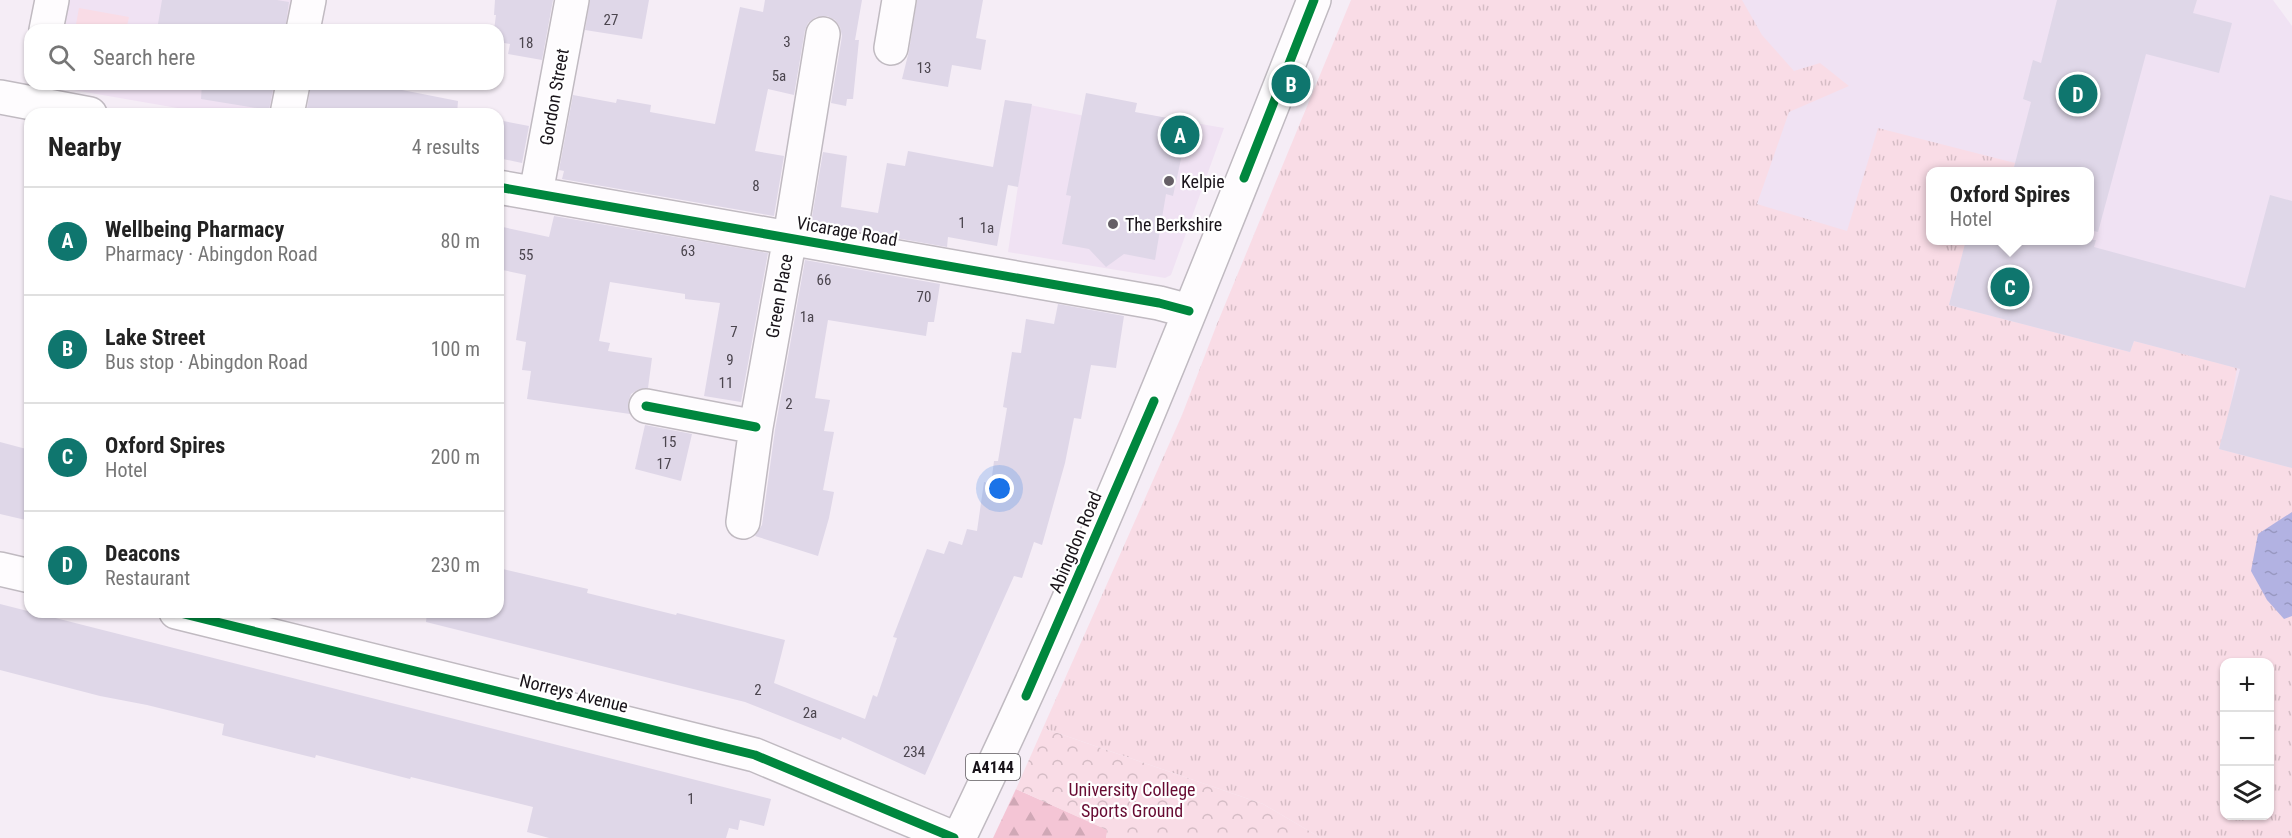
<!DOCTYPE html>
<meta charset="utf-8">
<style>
body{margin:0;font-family:"Roboto Condensed",sans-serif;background:#f2f2f2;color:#222}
.controls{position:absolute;right:18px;bottom:18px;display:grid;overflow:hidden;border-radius:12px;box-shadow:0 2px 4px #0004}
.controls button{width:54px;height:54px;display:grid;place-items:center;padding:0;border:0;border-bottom:2px solid #e0e0e0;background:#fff;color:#222;font:30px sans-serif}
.you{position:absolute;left:1000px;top:489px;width:21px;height:21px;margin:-15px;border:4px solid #fff;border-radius:50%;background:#1a73e8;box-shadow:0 0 0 9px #1a73e833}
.badge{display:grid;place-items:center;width:39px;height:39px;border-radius:50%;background:#0f766e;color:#fff;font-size:20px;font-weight:700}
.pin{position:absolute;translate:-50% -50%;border:3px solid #fff;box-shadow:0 2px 6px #0006}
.popup{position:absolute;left:1926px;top:167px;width:168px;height:78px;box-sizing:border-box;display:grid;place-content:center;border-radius:12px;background:#fff;filter:drop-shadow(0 2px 4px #0005);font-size:20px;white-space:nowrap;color:#767676}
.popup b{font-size:22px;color:#222}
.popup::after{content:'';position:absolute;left:50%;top:100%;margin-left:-12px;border:12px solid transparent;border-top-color:#fff}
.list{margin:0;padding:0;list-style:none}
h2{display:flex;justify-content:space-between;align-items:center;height:78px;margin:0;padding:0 24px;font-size:26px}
h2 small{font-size:20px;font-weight:400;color:#767676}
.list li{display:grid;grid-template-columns:39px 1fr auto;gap:18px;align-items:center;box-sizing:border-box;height:108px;padding:0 24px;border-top:2px solid #e0e0e0}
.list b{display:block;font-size:22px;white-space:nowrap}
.list p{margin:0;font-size:20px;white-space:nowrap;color:#767676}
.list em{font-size:20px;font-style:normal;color:#767676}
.icon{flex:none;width:33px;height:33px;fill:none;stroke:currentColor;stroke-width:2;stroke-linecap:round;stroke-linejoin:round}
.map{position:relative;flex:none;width:2292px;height:838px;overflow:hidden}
.search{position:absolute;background:#fff;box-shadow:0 2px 4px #0004;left:24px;top:24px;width:480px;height:66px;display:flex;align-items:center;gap:15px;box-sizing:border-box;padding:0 21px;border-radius:18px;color:#767676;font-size:22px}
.panel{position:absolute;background:#fff;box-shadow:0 2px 4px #0004;left:24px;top:108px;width:480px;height:510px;border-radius:18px}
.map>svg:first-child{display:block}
.built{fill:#f0e2f3;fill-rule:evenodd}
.grass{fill:url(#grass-tufts);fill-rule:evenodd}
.forest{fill:url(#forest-firs)}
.park{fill:url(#park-crowns)}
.pitch{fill:#f9dce6}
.water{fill:url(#water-ripples)}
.building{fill:#dfd7e8}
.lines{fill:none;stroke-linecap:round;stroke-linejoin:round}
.minor-casing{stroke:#c0bac1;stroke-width:36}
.primary-casing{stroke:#c0bac1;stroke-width:36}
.minor{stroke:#fefcfe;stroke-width:33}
.primary{stroke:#fefcfe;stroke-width:33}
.cycleway-casing{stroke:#fff;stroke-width:13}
.cycleway{stroke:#00873e;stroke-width:9}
.poi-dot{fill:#655f66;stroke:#fff;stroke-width:2}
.labels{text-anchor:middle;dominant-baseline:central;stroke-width:4.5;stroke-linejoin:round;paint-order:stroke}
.number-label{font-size:15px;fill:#4b454e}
.shield{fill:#fff;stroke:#5d5a5e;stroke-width:1.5}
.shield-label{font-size:16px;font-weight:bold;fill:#181319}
.street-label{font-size:18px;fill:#181319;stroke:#fff}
.poi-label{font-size:18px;fill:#181319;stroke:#fff;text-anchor:start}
.park-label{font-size:18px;fill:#670b32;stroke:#fff}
</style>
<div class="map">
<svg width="2292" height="838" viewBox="0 0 2292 838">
<defs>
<pattern id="grass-tufts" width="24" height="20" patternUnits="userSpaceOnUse" patternTransform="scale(1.5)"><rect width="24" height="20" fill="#f9dce6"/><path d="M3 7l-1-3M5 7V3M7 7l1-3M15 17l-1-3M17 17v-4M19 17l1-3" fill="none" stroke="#d5bcc5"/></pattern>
<pattern id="forest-firs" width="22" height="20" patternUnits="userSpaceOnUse" patternTransform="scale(1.5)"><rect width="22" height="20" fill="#f4c5d5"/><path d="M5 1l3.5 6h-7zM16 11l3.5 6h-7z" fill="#d0a8b6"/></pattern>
<pattern id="park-crowns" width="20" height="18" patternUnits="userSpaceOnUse" patternTransform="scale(1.5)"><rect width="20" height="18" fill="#f9dce6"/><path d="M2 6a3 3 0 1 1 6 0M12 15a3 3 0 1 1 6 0" fill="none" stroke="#d5bcc5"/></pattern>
<pattern id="water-ripples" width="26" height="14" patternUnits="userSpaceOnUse" patternTransform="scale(1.5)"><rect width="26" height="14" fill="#b2b2e2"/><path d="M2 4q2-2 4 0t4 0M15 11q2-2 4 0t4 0" fill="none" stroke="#9898c1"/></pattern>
</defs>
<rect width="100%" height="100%" fill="#f5edf6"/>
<path class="built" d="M70,0H298L291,30H64Z
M1499,0H2273L2292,26V495L1985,438ZM1930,172H2090V240H1930Z
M58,84H280L275,114H212L62,88Z
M1005,100L1140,127L1143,114L1224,128L1171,275L1165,278L1008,252L1021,166L994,161Z"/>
<path class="grass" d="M1351,0H1742L1762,35L1794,71L1820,63L1849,86L1789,112L1757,204L1847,231L1878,128L2015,163L2013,171L1930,172V240L1966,241L1949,305L2130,352L2134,341L2237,368L2230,409L2219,449L2292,468V838H1321L1263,804L1043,728L1182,415L1217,324ZM2224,662H2270V816H2224Z"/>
<path class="forest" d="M1016,789L1108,830L1106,838H993Z"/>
<path class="park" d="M1043,728L1263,804L1321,838H1106L1107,830L1016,789Z"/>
<path class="pitch" d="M79,8L129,17L126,30H75Z"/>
<path class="water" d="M2292,512V616L2284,619L2267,600L2251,571L2258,534Z"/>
<path class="building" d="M162,0H277L289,2L285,30H157Z
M495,0H553L542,60L508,54L510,44L498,42V30H494L496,15H494Z
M590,0H649L642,39L585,30Z
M765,0H862L855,40H859L853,99H847L846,106L831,103L842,36L840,27L835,20L827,16L816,17L808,23L805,30L794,95L768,89L755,151L784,156L774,216L562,179L564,171L559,170L573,95L616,103L617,99L651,105L650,112L715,124L740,7L763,12Z
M917,0H983L976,38L986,40L981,70L952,65L948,87L902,79L909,51Z
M2057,0H2197L2193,13L2232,23L2219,73L2146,54L2098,232L2090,230V171H2013L2031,102L2023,99L2033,60L2041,63Z
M202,84H274L269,110L201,99Z
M311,84H398L397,89L458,101L457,114H306Z
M1086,93L1137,103L1135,112L1189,122L1173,196L1166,194L1155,260L1124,254L1106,267L1089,249L1062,244L1071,196L1066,195Z
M1005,100L1032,104L1018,187L1008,185L997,246L948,237L947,247L811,223L823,152L847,156L841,207L878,213L887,163L905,166L908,151L993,167Z
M498,120L529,126L522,163L498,158Z
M2270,195L2292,201V468L2219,449L2240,369L2134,341L2130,352L1949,305L1966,240H2096L2094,247L2245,288Z
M554,216L768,253L741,402L704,396L720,303L685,299V294L610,282L599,341L610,343L608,351L652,358L648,388L639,389L631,394L628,403L630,414L527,399L531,371L522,370L526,342L516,340L526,275L498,269V226L549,237Z
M805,260L940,284L934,322H928L926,336L828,320L815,398L830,400L824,431L834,432L823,490L834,492L829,518L818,556L755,536L762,525L775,430Z
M1058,304L1124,316L1116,368L1091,365L1081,419L1074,418L1065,463L1042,545L1034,542L1022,578L1014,576L925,775L842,737L841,740L745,702L426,622L427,612H498V589L503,569L588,589L587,593L676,615L677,613L785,640L774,683L865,719L873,695L877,697L897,638L893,637L927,549L944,554L949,541L962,545L967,529L977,531L984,482L991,484L994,461H998L1007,408L1003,407L1012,352L1021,353L1026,319L1054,324Z
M645,425L692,434L681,481L635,469Z
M0,442L30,450V521L0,514Z
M0,604L771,799L764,826L740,820L738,830L729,828L726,838H549L527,832L533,807L411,777L410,779L316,755L315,758L222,735L224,724L147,705L100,696L0,670Z"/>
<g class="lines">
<defs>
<path id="minor" d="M46,30L52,0
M303,30L309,0
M891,48L899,0
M0,97L90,114
M287,114L293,84
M498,187L1159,303L1189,311
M536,193L572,0
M646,406L756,427
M743,522L756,427L790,237L823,34
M0,569L30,576
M176,612L755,755L954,838"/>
<path id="primary" d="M959,838C1091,565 1203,282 1314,0"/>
</defs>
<use href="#minor" class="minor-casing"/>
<use href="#primary" class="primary-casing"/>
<use href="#minor" class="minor"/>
<use href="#primary" class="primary"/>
<defs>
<path id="cycleway" d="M1244,178L1314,0
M498,187L1159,303L1189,311
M646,406L756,427
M176,612L755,755L954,838
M1026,696L1154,401"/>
</defs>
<use href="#cycleway" class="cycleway-casing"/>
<use href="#cycleway" class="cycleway"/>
</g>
<g class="poi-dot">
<circle cx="1169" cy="181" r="6"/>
<circle cx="1113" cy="224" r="6"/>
</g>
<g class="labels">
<g class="number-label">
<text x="611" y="20">27</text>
<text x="787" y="42">3</text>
<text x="526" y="43">18</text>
<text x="924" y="68">13</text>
<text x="779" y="76">5a</text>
<text x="756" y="186">8</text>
<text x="962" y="223">1</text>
<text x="987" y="228">1a</text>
<text x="688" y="251">63</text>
<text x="526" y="255">55</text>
<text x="824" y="280">66</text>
<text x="924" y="297">70</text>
<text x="807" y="317">1a</text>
<text x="734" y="332">7</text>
<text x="730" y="360">9</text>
<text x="726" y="383">11</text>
<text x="789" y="404">2</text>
<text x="669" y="442">15</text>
<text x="664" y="464">17</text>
<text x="758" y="690">2</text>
<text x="810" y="713">2a</text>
<text x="914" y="752">234</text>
<text x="691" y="799">1</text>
</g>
<rect class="shield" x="966" y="754" width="54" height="26" rx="4.5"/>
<g class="shield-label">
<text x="993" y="767">A4144</text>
</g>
<g class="street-label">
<text transform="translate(554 97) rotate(-80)">Gordon Street</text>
<text transform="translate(847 231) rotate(10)">Vicarage Road</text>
<text transform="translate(779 296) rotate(-80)">Green Place</text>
<text transform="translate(1075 542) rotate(-67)">Abingdon Road</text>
<text transform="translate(574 693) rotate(14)">Norreys Avenue</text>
</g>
<g class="poi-label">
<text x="1181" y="181">Kelpie</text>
<text x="1125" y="224">The Berkshire</text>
</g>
<g class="park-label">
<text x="1132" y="789">University College<tspan x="1132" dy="21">Sports Ground</tspan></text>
</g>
</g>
</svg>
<div class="controls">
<button>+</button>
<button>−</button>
<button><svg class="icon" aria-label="layers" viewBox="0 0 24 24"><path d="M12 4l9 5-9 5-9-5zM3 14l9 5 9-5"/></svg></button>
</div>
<div class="you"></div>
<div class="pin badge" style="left:1180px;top:135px">A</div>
<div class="pin badge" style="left:1291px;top:84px">B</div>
<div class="pin badge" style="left:2010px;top:287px">C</div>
<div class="popup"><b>Oxford Spires</b>Hotel</div>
<div class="pin badge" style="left:2078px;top:94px">D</div>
<div class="search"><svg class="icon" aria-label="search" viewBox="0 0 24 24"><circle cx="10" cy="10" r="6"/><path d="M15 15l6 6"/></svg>Search here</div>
<section class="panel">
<h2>Nearby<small>4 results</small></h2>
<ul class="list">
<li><span class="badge">A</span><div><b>Wellbeing Pharmacy</b><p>Pharmacy · Abingdon Road</p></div><em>80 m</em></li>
<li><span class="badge">B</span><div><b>Lake Street</b><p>Bus stop · Abingdon Road</p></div><em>100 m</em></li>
<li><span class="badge">C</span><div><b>Oxford Spires</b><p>Hotel</p></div><em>200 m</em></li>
<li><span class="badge">D</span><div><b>Deacons</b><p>Restaurant</p></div><em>230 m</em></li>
</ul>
</section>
</div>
